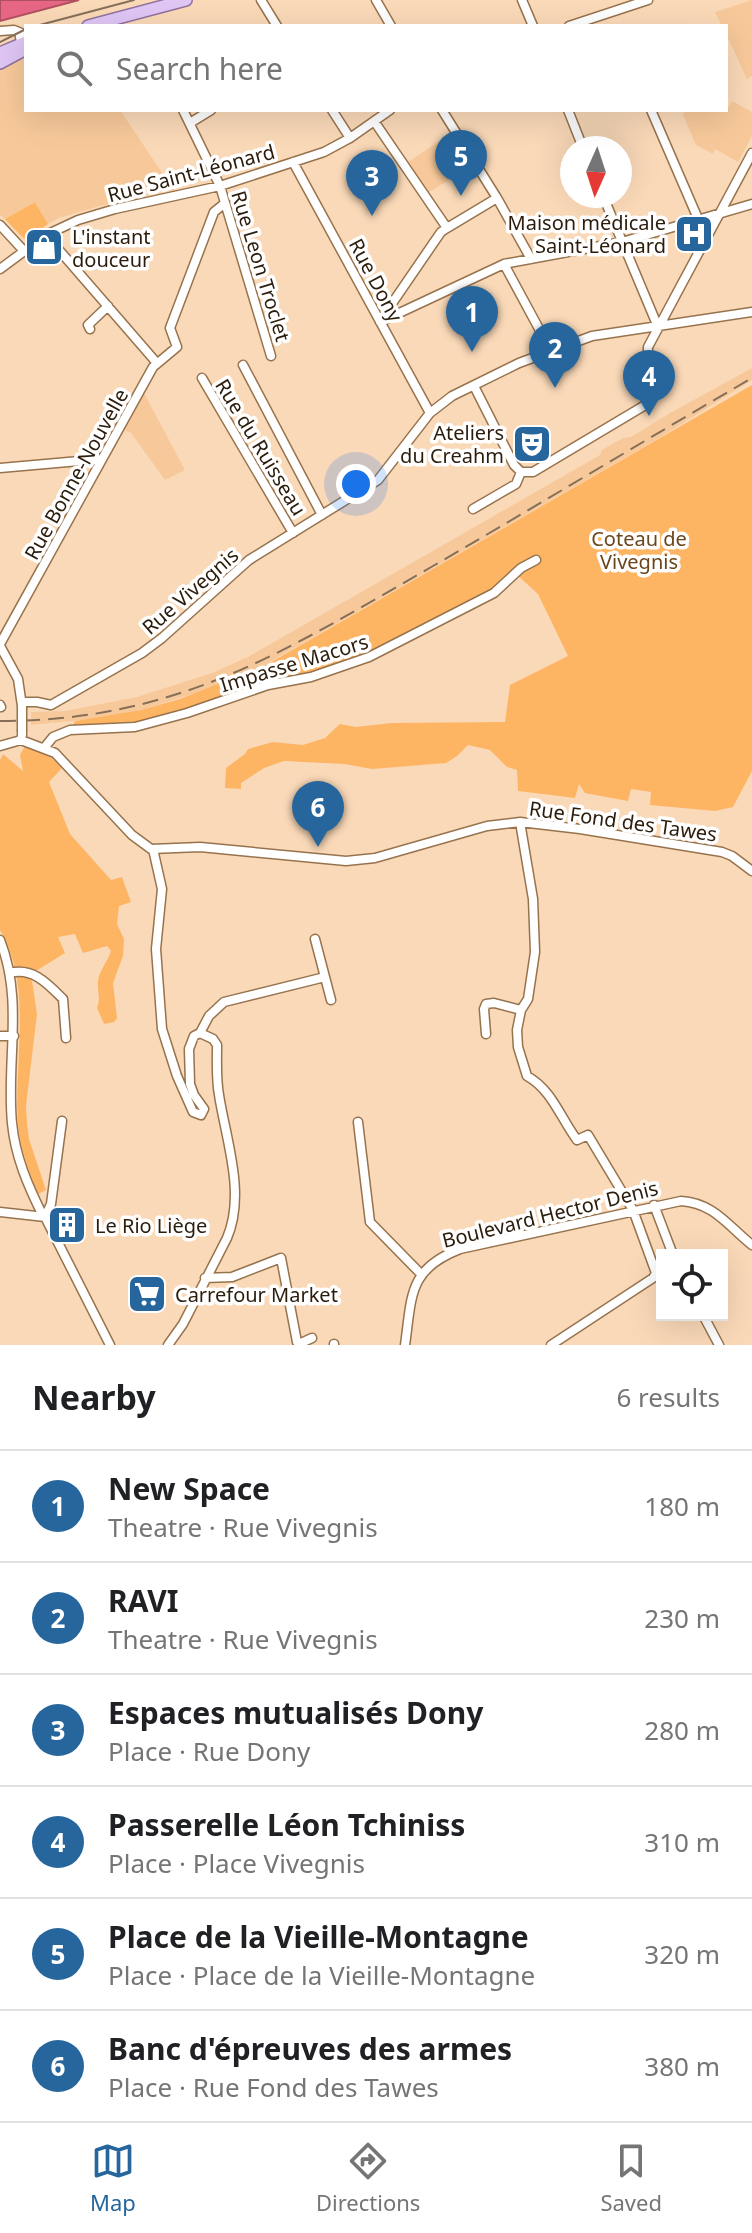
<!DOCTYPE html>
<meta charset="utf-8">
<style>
body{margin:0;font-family:"Noto Sans",sans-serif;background:#f6f6f6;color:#202124}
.controls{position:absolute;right:24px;bottom:24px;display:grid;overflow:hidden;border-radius:0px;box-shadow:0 8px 32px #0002}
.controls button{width:72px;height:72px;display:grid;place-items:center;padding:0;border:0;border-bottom:2px solid #e0e0e0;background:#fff;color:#202124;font:40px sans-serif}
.compass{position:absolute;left:560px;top:136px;width:72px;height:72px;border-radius:50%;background:#fff;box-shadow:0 8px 32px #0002;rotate:183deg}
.you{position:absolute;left:356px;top:484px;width:28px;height:28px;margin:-20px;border:6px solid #fff;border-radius:50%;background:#1a73e8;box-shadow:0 0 0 12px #1a73e833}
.badge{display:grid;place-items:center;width:52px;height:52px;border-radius:50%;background:#26669c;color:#fff;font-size:26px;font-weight:700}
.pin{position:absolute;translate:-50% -66px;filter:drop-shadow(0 2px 4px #0008)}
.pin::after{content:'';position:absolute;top:42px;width:28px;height:24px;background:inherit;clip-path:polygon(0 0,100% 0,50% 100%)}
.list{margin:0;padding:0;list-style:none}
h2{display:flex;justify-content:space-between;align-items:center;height:104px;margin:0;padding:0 32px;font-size:34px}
h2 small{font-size:26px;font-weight:400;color:#757577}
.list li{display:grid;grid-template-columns:52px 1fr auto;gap:24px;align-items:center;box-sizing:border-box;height:112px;padding:0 32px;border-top:2px solid #e0e0e0}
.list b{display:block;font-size:30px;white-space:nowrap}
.list p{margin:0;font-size:26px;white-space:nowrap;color:#757577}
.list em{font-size:26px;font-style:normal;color:#757577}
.icon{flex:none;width:44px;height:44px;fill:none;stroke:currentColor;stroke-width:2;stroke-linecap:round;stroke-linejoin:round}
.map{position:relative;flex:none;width:752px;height:1345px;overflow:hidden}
.search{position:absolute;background:#fff;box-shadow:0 8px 32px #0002;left:24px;right:24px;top:24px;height:88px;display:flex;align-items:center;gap:20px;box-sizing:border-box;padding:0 28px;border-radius:0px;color:#757577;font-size:30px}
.sheet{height:776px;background:#fff}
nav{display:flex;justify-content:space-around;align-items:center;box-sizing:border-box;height:112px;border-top:2px solid #e0e0e0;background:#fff;font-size:22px;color:#757577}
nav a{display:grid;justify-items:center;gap:4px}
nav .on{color:#26669c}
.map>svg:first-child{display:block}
.built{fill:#f7c99a}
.green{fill:#fdb564}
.water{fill:#e86685;stroke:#af5061;stroke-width:2}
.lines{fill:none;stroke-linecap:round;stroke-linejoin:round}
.minor-casing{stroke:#97734d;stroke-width:11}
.major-casing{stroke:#92729f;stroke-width:14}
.minor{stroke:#fff;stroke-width:8}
.major{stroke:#dfc6f5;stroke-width:11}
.tram{stroke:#866f58;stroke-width:2}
.rail{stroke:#866f58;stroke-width:2;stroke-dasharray:16 8;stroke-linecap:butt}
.minor-bridge-casing{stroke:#97734d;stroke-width:11;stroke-linecap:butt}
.minor-bridge{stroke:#fff;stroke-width:8}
.labels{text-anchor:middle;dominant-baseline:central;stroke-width:7;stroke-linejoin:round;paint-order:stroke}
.street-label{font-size:20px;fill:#2b1c0c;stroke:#fff}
.poi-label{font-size:20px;fill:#2b1c0c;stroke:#fff;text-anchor:start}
.park-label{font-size:20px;fill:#6b461a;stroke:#fff}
</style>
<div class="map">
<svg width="752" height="1345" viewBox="0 0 752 1345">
<rect width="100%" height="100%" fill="#fad9b8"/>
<path class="built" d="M752,0V76L747,79L726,34V26H722L715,12Z
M26,57V110H120L175,192L167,190L96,207L59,218L48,224L35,202L5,219L0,215V71Z
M732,101L752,112V136L738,162L715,149L713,154L696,145L683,115L686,110H726V106L729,107Z
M450,134L470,167L429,192L408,162Z
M752,368V380L659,438L256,670L218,686L141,710L101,718L31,725V712L65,711L137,697L212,673L248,657L600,455L602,450L623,438L631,437L670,413Z
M144,393L185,470L165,480L131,433L124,430Z"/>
<path class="green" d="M35,202L48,224L26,239L23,238L5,219Z
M752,385V771L733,807L715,811L650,805L651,792L631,789L628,801L585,793L579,784L575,798L518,791L517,770L507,767L490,750L468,745L457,756L446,763L372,769L345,764L284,761L264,768L241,783V789L225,788L226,768L245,754L248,749L273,742L303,745L325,738L340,724L356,727L392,723L505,722L510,685L568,656L538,594L515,573L494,593L381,648L317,673L135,724L72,727L75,721L141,710L180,699L268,664Z
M25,746L52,758L62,768L49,782L70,834L111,880L122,877L131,902L119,906L117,924L124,939L123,956L113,983L117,1018L114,1022L104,1024L97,1008C101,998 97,991 98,981C99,971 108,961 111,951L107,946L83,953L75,934L58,937L65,953L31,974L37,1014L26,1106L27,1122L29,1139L46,1190L38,1194C29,1171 20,1149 18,1124C13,1061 34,988 0,930V760L3,754L23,771L20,755Z"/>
<path class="water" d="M0,0H79L0,21Z"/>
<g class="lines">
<defs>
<path id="minor" d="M261,0L277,26
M376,0L391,26
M522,0L533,26
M569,26L648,0
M0,31L14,30L26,35
M19,32L21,42L19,47
M183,110L220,186L271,356
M332,110L350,138
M442,110L497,198L531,259
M568,110L583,148
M651,110L699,221
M374,121L447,228L497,198
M190,123L211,110
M293,162L430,413
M603,196L658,327
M0,225L24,251
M46,235L156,362
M504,264L551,351
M0,269L46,235L78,220L115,209L220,186L324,152L350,138L390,110
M380,321L441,232L447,228
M380,322L504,264L622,242L752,204
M90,329L88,325L108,306
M243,365L322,515
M202,378L293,533
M474,386L514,465L521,472
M0,468L102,459
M521,472H533L647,404L648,347L752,153
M473,509L516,484L521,472
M0,644L153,367L177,347L170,328L214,212L225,203
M0,646L18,679L22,706
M22,702H37L51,705L142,653L162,638L249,560L378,480L430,413L452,396L519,363L592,336L752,312
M0,705L1,707
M21,740L55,753L132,835L151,849L200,847L346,861L375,858L487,826L520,822L580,829L722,852L732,856L752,871
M0,746L21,740L22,735
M44,748L53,737L70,730L135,727L187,713L268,685L311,677L369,657L494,593L521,568L536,560
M520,822L533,899L535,952L528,999L521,1010L517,1030L518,1047L527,1076C552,1090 560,1117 577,1140L588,1135L633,1210L656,1273L653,1278L551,1345
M153,849L162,889L156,949L162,1029L177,1076L193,1112L201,1115L204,1109L194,1095L190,1084L189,1049L194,1036L200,1033L209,1016L224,1002L325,977
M315,939L331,1000
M0,940C24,1001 6,1061 12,1123C15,1156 28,1186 43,1216
M10,973C33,967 48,984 63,999L66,1038
M486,1034L484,1009L486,1004L494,1003L521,1010
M0,1036H14
M358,1122L370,1222L420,1273
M654,1205L673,1255
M0,1212L45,1217L110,1345
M45,1217L51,1204L62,1121
M205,1278L232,1277L281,1258L297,1342L299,1344L312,1338
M703,1315L719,1345
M334,1344V1345
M168,1345L183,1324L227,1238C246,1194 226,1140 219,1095C216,1078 217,1062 217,1045L213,1039L200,1033
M405,1345C412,1296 408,1269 460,1249L681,1201C714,1203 728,1226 752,1245"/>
<path id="major" d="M88,26L186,0
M0,53L26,42
M0,63L26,49"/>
</defs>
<use href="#minor" class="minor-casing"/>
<use href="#major" class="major-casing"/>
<use href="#minor" class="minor"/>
<use href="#major" class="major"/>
<path class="tram" d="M36,26L134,0
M0,42L26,29"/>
<path class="rail" d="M0,721C178,721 285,651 433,566C540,504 645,440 752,378"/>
<defs>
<path id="minor-bridge" d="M22,733V707"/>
</defs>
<use href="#minor-bridge" class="minor-bridge-casing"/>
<use href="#minor-bridge" class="minor-bridge"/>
</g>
<defs>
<symbol id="hospital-square" viewBox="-11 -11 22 22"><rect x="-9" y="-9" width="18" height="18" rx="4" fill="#26669c" stroke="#fff"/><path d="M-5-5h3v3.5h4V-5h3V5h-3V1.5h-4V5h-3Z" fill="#fff"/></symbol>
<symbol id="shop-square" viewBox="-11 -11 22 22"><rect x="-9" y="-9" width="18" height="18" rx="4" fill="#26669c" stroke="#fff"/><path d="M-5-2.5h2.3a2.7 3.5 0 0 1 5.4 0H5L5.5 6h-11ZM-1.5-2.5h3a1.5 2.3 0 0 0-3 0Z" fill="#fff"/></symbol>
<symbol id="theatre-square" viewBox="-11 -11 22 22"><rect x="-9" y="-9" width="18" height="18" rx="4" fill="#26669c" stroke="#fff"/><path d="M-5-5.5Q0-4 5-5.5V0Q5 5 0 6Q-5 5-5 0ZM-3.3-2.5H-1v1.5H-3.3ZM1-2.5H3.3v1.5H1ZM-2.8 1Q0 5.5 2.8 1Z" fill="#fff"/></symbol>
<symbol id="building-square" viewBox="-11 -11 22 22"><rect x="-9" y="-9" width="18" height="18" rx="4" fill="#26669c" stroke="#fff"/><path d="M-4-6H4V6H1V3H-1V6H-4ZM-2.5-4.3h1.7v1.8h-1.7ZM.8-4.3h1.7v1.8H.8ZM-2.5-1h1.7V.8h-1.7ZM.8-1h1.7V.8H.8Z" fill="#fff"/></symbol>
<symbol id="supermarket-square" viewBox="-11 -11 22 22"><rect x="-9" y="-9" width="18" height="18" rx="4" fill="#26669c" stroke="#fff"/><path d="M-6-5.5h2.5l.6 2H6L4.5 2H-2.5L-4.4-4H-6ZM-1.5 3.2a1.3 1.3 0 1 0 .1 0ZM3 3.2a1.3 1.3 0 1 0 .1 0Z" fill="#fff"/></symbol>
</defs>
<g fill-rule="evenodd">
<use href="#hospital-square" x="672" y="212" width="44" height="44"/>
<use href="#shop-square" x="22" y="225" width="44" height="44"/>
<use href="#theatre-square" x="510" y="422" width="44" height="44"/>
<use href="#building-square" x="45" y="1203" width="44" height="44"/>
<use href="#supermarket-square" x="125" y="1272" width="44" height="44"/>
</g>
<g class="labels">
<g class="street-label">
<text transform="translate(191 173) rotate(-15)">Rue Saint-Léonard</text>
<text transform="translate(261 266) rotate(73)">Rue Leon Troclet</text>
<text transform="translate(376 280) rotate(62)">Rue Dony</text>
<text transform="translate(261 447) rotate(59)">Rue du Ruisseau</text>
<text transform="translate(76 474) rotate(-61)">Rue Bonne-Nouvelle</text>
<text transform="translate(190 591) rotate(-41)">Rue Vivegnis</text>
<text transform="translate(294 663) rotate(-17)">Impasse Macors</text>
<text transform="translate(623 821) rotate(8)">Rue Fond des Tawes</text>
<text transform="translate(550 1214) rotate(-14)">Boulevard Hector Denis</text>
</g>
<g class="poi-label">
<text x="666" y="222" text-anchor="end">Maison médicale<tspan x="666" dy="23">Saint-Léonard</tspan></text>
<text x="72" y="236">L'instant<tspan x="72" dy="23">douceur</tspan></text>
<text x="504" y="432" text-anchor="end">Ateliers<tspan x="504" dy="23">du Creahm</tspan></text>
<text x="95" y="1225">Le Rio Liège</text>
<text x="175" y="1294">Carrefour Market</text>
</g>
<g class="park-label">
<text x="639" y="538">Coteau de<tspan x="639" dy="23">Vivegnis</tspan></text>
</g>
</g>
</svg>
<div class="controls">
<button><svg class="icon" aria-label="locate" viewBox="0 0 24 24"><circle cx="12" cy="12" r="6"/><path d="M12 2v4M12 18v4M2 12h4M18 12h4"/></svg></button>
</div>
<svg class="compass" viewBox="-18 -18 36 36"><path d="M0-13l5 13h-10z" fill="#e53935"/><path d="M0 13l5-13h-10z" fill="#757577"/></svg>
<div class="you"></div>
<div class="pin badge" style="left:472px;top:352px">1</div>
<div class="pin badge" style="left:555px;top:388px">2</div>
<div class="pin badge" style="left:372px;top:216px">3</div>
<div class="pin badge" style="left:649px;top:416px">4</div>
<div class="pin badge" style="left:461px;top:196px">5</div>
<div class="pin badge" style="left:318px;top:847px">6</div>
<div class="search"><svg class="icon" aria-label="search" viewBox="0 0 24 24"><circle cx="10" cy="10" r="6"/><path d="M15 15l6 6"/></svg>Search here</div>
</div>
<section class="sheet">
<h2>Nearby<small>6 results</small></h2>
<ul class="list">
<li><span class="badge">1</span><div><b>New Space</b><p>Theatre · Rue Vivegnis</p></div><em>180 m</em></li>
<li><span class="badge">2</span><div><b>RAVI</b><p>Theatre · Rue Vivegnis</p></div><em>230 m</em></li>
<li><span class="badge">3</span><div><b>Espaces mutualisés Dony</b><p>Place · Rue Dony</p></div><em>280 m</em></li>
<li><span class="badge">4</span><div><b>Passerelle Léon Tchiniss</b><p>Place · Place Vivegnis</p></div><em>310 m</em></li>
<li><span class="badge">5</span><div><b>Place de la Vieille-Montagne</b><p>Place · Place de la Vieille-Montagne</p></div><em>320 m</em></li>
<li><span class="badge">6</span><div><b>Banc d'épreuves des armes</b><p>Place · Rue Fond des Tawes</p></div><em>380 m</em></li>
</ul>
</section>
<nav>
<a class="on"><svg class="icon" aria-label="map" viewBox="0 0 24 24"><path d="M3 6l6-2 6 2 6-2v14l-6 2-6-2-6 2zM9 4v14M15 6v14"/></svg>Map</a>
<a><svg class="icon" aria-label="directions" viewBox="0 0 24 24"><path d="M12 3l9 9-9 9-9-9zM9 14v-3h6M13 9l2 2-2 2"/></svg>Directions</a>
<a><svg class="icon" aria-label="saved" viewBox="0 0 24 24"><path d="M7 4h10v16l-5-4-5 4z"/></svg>Saved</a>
</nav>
